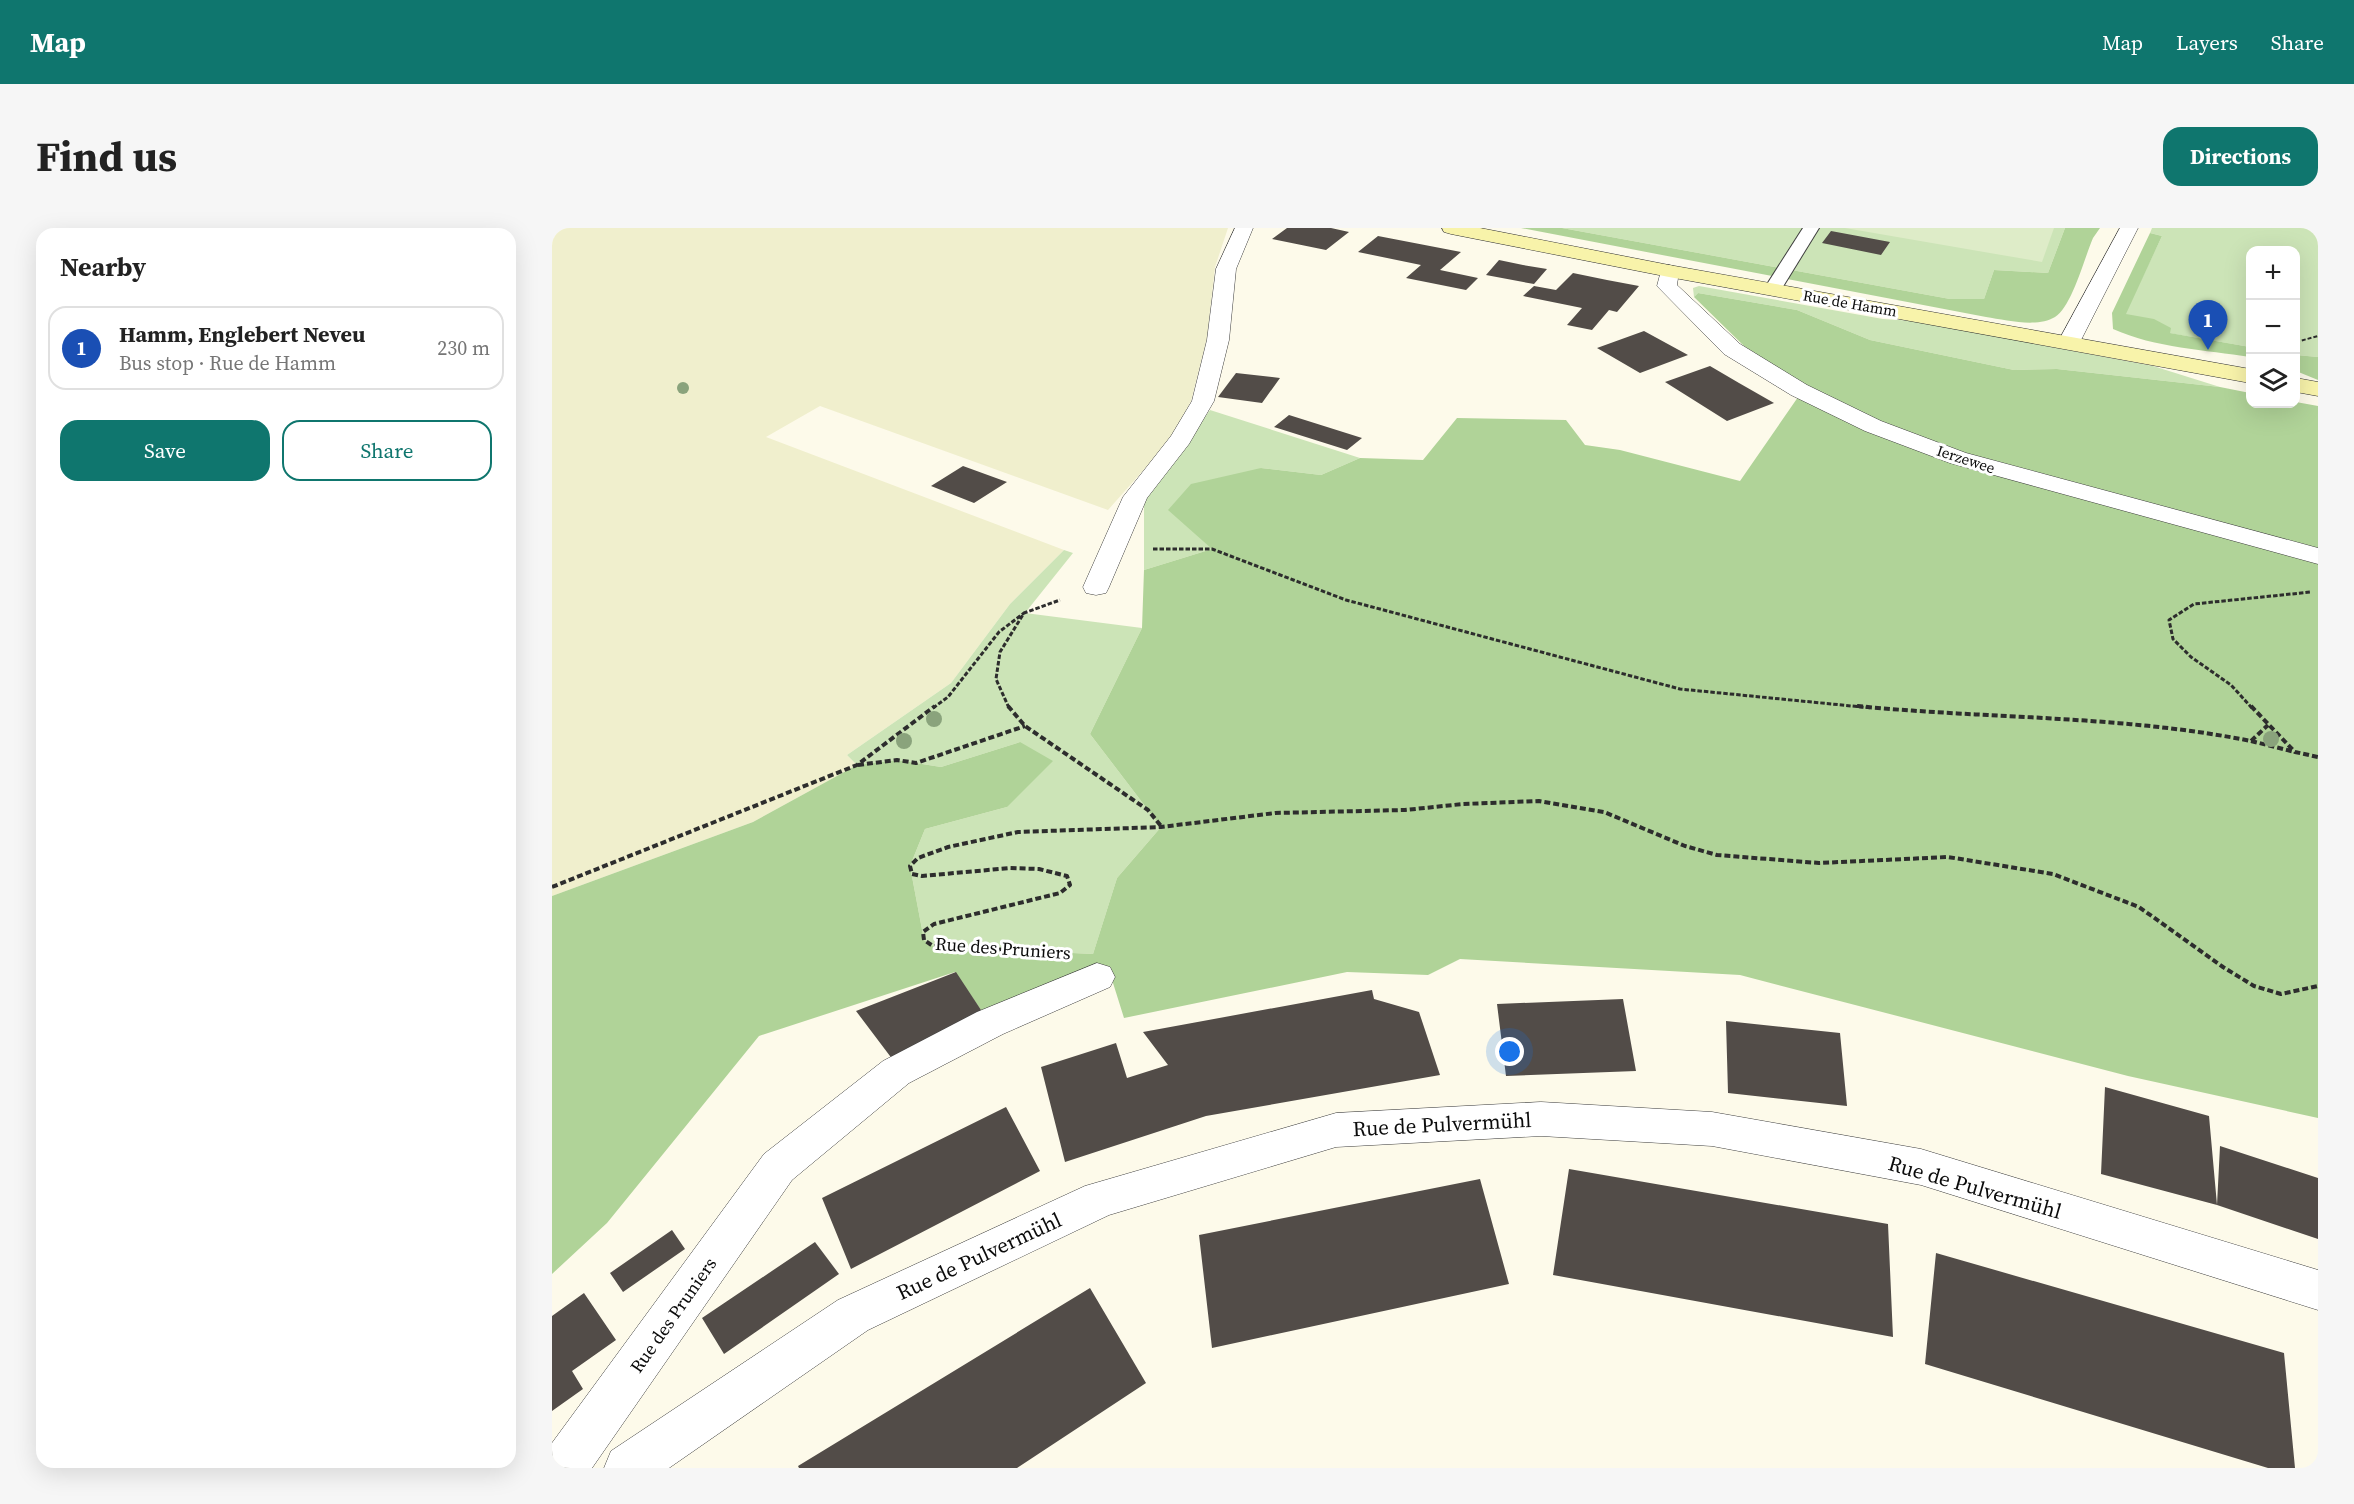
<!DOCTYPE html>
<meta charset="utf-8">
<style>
body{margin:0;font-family:"Source Serif 4",serif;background:#f6f6f6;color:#222}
.controls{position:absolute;right:18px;top:18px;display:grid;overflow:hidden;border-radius:12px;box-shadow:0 6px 24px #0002}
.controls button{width:54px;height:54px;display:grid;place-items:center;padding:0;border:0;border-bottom:2px solid #e0e0e0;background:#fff;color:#222;font:30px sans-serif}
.you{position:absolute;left:958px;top:824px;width:21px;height:21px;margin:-15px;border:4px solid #fff;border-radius:50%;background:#1a73e8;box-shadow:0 0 0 9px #1a73e833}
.badge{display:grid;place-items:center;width:39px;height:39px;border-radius:50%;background:#0f766e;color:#fff;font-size:20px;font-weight:700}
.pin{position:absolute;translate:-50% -50px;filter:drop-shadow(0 2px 3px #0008)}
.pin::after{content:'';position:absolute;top:32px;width:21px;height:18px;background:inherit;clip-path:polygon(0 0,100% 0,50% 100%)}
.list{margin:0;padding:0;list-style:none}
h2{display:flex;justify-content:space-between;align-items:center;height:78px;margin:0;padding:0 24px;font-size:26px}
h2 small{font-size:20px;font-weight:400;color:#767676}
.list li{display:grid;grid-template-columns:39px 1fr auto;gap:18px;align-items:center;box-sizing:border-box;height:84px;margin:0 12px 12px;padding:0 12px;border:2px solid #e0e0e0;border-radius:18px}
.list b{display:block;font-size:22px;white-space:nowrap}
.list p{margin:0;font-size:20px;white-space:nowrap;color:#767676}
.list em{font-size:20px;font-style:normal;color:#767676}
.actions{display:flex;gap:12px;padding:18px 24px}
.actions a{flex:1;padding:14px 0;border:2px solid #0f766e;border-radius:18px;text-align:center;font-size:21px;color:#0f766e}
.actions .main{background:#0f766e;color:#fff}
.icon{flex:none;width:33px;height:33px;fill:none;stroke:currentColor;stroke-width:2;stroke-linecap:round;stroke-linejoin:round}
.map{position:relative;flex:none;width:1766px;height:1240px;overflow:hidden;border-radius:18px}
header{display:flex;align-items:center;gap:36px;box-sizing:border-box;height:84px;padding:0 30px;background:#0f766e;color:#fff}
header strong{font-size:28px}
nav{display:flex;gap:33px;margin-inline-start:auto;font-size:21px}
.intro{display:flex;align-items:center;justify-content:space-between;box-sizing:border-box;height:144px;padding:0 36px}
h1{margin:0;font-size:42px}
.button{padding:15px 27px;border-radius:18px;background:#0f766e;color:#fff;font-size:21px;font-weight:700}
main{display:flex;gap:36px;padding:0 36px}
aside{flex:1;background:#fff;border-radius:18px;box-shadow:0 6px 24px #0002}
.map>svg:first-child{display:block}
.farmland{fill:#f0efcd}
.green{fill:#cce4b7}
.forest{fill:#b0d398}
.pitch{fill:#deecc8}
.building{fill:#524c48}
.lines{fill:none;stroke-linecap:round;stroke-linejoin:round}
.lane-casing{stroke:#3e3e3e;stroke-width:2}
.street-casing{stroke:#3e3e3e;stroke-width:1}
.secondary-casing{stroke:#2d2d2d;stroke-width:1}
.path-far2{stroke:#2d2d2d;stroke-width:2;stroke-dasharray:4 2;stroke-linecap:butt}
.path-far1{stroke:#2d2d2d;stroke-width:3;stroke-dasharray:4.5 2;stroke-linecap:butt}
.path{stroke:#2d2d2d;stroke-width:4;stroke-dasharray:6 3;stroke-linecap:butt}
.lane{fill:#fff;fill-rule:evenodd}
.street{fill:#fff;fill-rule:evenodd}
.secondary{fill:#f8f3aa;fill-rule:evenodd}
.tree{fill:#8aa37c}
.labels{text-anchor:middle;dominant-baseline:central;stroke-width:6;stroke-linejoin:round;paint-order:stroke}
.far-street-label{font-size:15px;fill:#0b0b0b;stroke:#fff}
.street-label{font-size:18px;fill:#0b0b0b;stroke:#fff}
.near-street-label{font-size:21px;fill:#0b0b0b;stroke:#fff}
</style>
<header>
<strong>Map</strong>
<nav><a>Map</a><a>Layers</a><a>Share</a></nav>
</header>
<div class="intro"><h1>Find us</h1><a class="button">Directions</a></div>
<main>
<aside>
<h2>Nearby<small></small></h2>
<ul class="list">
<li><span class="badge" style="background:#1a4fb4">1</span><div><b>Hamm, Englebert Neveu</b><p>Bus stop · Rue de Hamm</p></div><em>230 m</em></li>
</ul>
<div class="actions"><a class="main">Save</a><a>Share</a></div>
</aside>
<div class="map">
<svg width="1766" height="1240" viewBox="0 0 1766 1240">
<rect width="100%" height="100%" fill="#fdfaea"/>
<path class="farmland" d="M0,0H676L663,39L655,110L639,173L620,210L556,282L268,178L214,209L512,322L458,376L399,455L295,527L305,537L201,594L0,668V10L3,9L0,8Z"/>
<path class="green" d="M1010,0H1513L1496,45L1442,42L1432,71H1398Z
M1600,0H1766V129L1744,127V22H1698V119L1617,105L1573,86L1610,8L1598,5Z
M1147,58L1331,91L1362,93L1601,138L1668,159L1505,141L1462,142L1318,112L1245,82L1146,65L1142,69L1141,60Z
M658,182L808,230L769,247L709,240L660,321L592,342V273Z
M512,322L521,325L473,385L590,400L538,506L609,599L565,650L541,726L381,718L372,712L358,638L373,601L455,579L468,514L389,539L345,532L305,537L295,527L399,455L458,376Z"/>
<path class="forest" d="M969,0H1010L1398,71H1432L1442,42L1496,45L1513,0H1548L1541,10C1533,28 1520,79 1503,89C1485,100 1454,92 1434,89Z
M1598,5L1610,8L1574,86L1602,91L1619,100L1618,105L1698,119V129C1654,122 1603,120 1561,101L1560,85Z
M1146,65L1245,82L1318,112L1462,142L1505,141L1668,159L1698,165V176L1744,174L1766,178V890L1576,848L1188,747L908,731L876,747L795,744L572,790L556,739L431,785L403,744L207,808L55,995L0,1046V668L201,594L305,537L345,532L389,539L468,514L501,533L455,579L373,601L358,638L372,712L381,718L541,726L565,650L609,599L538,506L590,400L592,342L660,321L616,282L639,256L709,240L769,247L808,230L871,232L905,190L1014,192L1033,217L1068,222L1188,253L1253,159L1192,118L1142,69Z
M1744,127L1766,129V152L1744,143Z"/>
<path class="pitch" d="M1293,0H1502L1490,34Z"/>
<path class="building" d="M735,0H779L797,4L774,22L720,11Z
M1279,3L1338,14L1329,27L1270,15Z
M826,8L909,24L888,42L926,50L914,62L854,50L869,37L806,24Z
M947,32L971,37L995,41L982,56L934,47Z
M1021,45L1055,52L1087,58L1065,84L1057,82L1040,102L1015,97L1030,80L971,68L982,58L1004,62Z
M1092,103L1136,127L1088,145L1045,120Z
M1158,138L1187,155L1222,175L1175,193L1113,154Z
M684,145L728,150L710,175L666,169Z
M737,187L810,210L795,222L722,199Z
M411,238L455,254L422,275L379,258Z
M404,744L431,785L341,832L304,783Z
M820,762L822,771L867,784L888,847L654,888L513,934L489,839L564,815L575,850L616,837L591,804Z
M1071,771L1084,843L954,848L945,776Z
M1174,793L1288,805L1295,878L1176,865Z
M1553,859L1657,888L1665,977L1668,918L1766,950V1011L1665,977L1549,946Z
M454,879L488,943L299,1041L270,970Z
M1017,941L1336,996L1341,1109L1001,1047Z
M928,951L957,1056L660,1120L647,1007Z
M120,1002L133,1021L71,1064L58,1045Z
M263,1014L287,1046L172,1126L150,1090Z
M1384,1025L1732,1125L1743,1240H1716L1373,1136Z
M538,1060L594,1155L465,1240H247L246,1238Z
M32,1065L64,1112L20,1143L31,1161L0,1183V1088Z"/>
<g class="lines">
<defs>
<path id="lane" d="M1251,0H1267L1227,65H1215L1212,61Z"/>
<path id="street" d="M683,0H701L684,41L677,112L662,173L637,216L595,270L557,359L554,365L544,367L534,365L531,359L571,269L619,208L640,173L655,112L664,41Z
M1568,0H1586L1528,114L1525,119L1517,120L1509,119L1506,114Z
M1117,37L1124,39L1127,43L1125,57L1188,116L1255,157L1329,193L1414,225L1766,320V336L1398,235L1313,203L1239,167L1172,126L1105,58L1110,39Z
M545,735L558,739L563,749L558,759L451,806L357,855L240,952L40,1240H0V1215L212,926L331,833L425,784Z
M989,874L1160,884L1369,921L1766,1042V1082L1369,957L1160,918L989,908L784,919L557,987L316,1102L117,1240H52L59,1223L286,1072L533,958L784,885Z"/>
<path id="secondary" d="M890,0H928L1117,37L1698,141V155L1117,49L899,6L892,4Z
M1744,150L1766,154V168L1744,164Z"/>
</defs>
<use href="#lane" class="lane-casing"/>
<use href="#street" class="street-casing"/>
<use href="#secondary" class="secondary-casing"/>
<path class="path-far2" d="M1744,114L1766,108"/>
<path class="path-far1" d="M601,321H660L794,372L1128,461L1320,480
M381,480L396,469L447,404L472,385
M457,480L444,451L448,424L472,385L508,372
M1700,480L1679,457L1639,429L1621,411L1617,392L1642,376L1759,364"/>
<path class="path" d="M456,478L473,498L596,582L609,598
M1305,478C1436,491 1569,487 1699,513L1716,497
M1699,478L1743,524L1766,529
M1699,513L1743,524
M306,537L345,532L364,535L473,498
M0,659L305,537L383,478
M496,724L381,718L372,712L371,704L382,696L508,665L518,657L515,648L487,641L458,640L370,648L360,646L358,638L366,630L396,619L466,604L609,599L723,585L853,582L911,576L987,573L1052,584L1133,618L1165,627L1267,635L1396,629L1501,646L1587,679L1671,739L1702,758L1729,766L1766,758"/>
<use href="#lane" class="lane"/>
<use href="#street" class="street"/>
<use href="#secondary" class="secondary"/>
</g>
<g class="tree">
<circle cx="131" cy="160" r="6"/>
<circle cx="382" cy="491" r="8"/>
<circle cx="1719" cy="511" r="8"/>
<circle cx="352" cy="513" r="8"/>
</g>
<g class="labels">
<g class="far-street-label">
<text transform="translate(1298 75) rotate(10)">Rue de Hamm</text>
<text transform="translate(1414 231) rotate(18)">Ierzewee</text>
</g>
<g class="street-label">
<text transform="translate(451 720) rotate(4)">Rue des Pruniers</text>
<text transform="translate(121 1087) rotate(-55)">Rue des Pruniers</text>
</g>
<g class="near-street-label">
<text transform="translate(890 896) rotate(-3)">Rue de Pulvermühl</text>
<text transform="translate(1423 959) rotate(16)">Rue de Pulvermühl</text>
<text transform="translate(427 1028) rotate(-25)">Rue de Pulvermühl</text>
</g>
</g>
</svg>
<div class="controls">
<button>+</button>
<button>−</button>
<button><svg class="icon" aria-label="layers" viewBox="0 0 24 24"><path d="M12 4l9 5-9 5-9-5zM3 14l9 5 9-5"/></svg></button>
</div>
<div class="you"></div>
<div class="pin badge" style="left:1656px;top:122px;background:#1a4fb4">1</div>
</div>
</main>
